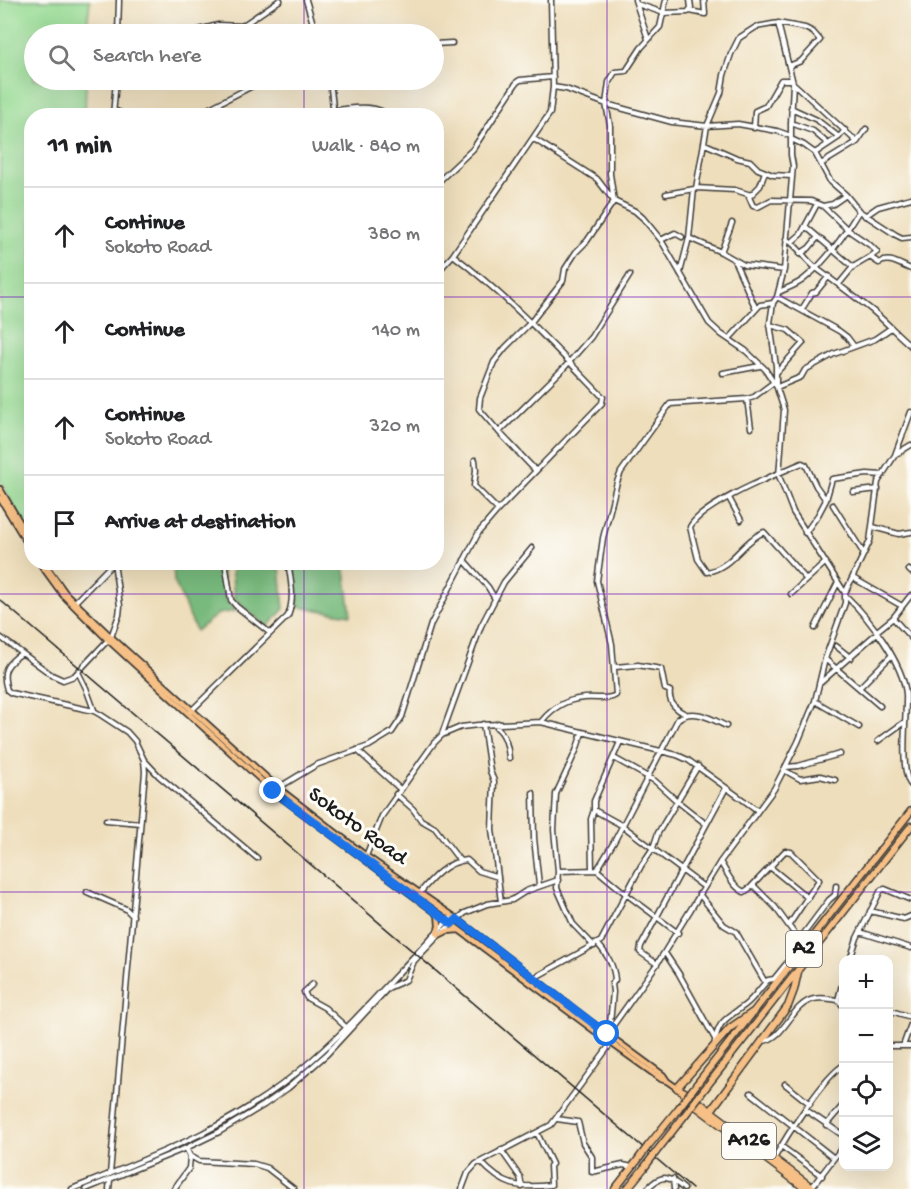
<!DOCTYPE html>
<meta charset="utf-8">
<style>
body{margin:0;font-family:"Gochi Hand",sans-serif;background:#f2f2f2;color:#202124}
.controls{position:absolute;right:18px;bottom:18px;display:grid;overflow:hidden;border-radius:12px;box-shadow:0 6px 24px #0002}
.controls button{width:54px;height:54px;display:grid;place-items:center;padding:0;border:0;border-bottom:2px solid #e0e0e0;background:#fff;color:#202124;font:30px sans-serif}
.stop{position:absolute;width:18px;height:18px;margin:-14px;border:4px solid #1a73e8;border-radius:50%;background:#fff}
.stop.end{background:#1a73e8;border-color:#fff;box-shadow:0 2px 6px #0008}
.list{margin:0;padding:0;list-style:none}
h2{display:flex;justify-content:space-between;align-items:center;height:78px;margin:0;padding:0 24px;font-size:26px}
h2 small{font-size:20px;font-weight:400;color:#757577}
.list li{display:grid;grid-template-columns:39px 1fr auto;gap:18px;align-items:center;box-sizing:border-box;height:96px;padding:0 24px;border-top:2px solid #e0e0e0}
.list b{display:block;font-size:22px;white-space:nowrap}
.list p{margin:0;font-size:20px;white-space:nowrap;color:#757577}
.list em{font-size:20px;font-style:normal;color:#757577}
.icon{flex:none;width:33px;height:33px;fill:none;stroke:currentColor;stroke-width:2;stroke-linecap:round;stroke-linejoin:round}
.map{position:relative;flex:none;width:911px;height:1189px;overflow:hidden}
.search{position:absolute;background:#fff;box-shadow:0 6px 24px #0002;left:24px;top:24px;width:420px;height:66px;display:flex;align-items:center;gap:15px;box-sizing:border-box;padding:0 21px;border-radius:33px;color:#757577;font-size:22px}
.panel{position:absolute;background:#fff;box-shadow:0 6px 24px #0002;left:24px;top:108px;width:420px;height:462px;border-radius:24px}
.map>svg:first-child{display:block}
.green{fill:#96da93;stroke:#597b58;stroke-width:1.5}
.forest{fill:#78ba7d;stroke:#4a6b4c;stroke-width:1.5}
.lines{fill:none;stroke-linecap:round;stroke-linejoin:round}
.minor-casing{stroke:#3c3934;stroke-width:7}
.major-casing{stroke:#3c3934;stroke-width:8}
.highway-casing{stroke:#3c3934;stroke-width:9}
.minor{stroke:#fff;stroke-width:4}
.major{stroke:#f5bf86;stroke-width:4.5}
.highway{stroke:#f5bf86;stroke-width:6}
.rail{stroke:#1c1c1c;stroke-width:1.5}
.highway-bridge-casing{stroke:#3c3934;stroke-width:9;stroke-linecap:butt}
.highway-bridge{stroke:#f5bf86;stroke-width:6}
.route{stroke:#1a73e8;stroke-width:8}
.grid{fill:none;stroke:#7b2cbf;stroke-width:1.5;stroke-opacity:0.55}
.labels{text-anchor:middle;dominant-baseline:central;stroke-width:6;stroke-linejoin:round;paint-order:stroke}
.shield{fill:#fdfcf7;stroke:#605f5e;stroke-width:1.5}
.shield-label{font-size:21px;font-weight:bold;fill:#1c1c1c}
.street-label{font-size:22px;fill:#1c1c1c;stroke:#fdfcf7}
</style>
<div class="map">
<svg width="911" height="1189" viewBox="0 0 911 1189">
<rect width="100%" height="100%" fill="#fdfcf7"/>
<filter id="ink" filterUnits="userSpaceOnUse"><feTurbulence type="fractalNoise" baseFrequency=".0167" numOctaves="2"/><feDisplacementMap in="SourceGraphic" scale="12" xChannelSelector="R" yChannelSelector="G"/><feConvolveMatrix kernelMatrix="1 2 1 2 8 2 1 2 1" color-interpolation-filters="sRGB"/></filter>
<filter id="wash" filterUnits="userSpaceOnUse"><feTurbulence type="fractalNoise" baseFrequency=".008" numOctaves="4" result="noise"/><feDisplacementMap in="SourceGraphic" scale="24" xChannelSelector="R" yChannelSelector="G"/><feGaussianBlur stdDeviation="1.35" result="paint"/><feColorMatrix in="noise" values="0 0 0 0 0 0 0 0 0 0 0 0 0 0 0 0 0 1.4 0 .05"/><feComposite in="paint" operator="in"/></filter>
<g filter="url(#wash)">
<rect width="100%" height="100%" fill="#eedebc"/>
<path class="green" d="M0,0H90L86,34H34V80H86L85,115L32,116L31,536L0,481Z"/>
<path class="forest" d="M173,563H221L226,600L236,611L218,614L196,631L174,581Z
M292,563H344L351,615L299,607Z
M231,564L280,567L284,609L267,627L234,598Z"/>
</g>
<g filter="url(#ink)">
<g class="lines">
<defs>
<path id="minor" d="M306,0L316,34
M635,0L648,39
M637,4L664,13L688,12L691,8L690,0
M690,11L705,14L704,0
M778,23L793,83L791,123V155L793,166L784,270L777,297L773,303L770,323L776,366V385L784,410L779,476L793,512L845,593
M199,30L218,25L242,26L280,0
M118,34L119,0
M434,44L452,43
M330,80L334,116
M793,83L857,142
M553,87L566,89L606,104L672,122L707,126L738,124L777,131L791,136
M791,108L817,120L839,137
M114,110L127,116
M334,110C349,109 378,103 388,116
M113,116L116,80
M194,116L264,80
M791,123L813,131L827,143
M754,128L755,111L766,106L781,80H792
M534,139L597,179L614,201L635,211L643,218L661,240L709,323L721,334L746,351L765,369L774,383
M791,139L804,145L815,153L830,181L846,195L859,211L896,235L902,238L911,237
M705,144L737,158L750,161L758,169L773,175L791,176
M815,153L839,137L845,130
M821,164L857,142L866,129
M765,172L760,186L749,197L753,206L758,207L771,200L811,201L823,206L848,230L870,245L877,252L870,257
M436,184L473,149L517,82L520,80L553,77
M696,188L735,190L751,195
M666,194L694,189
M823,206L833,204L846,195
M865,216L878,207L911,198
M805,226L853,267
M689,238L721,252L744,265L784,270
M786,239C798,245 805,260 816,268C835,282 854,296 873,311C886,322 898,335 911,346
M661,240L675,233L682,237
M792,242L801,234L817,204
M721,252L732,223
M800,254L809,248L818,237
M734,260L756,309
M680,273L689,238L694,189L696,188L707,126L721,93L724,75L731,54L739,38L756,27L778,23L805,28L813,32L820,40L801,61L789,66
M436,274L453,255L550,113L553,87L551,0
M839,284L853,267L870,257L879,263C889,256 900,265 911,269
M779,292C787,288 797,285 804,279C827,261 844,236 859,211
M777,297L839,331L847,337L853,345
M802,309L812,293L816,292L829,276
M770,325L788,330L803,343L777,372
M729,339L760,305L773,303
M723,373L760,366
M777,387L801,377L805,370L834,354L875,339L891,328
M747,399L751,428
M499,432L479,409L480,398L494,362L505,348L531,322L563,281L565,269L576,252L587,241L614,201L610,174V125L606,104L609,82L615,72L626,71L641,48L660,27L666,0
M896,454L911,445
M475,460L476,470L474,486L498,510
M536,471L499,432L564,368L591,337L630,275
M853,492L878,489
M729,498L741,520
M833,505L864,554
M873,527L899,534L911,532
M805,533L818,515L826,500L832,479L867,474L883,475
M464,560L488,587L495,599
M225,562L231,600L236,606L270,633
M909,570L911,572
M853,578L902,606
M806,579L764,532C742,541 733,567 707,572L698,559L690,527C702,504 777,474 802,463L806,465L816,486L826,500
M791,594L826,562
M847,597C869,618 903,663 906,694C907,714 899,771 911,785
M75,602L114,562
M893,618L911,638
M815,628L838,582
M877,631L893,618L911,595
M0,637L52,675L63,680L74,676L108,640
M111,637L119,615L120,606L114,562
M836,646L851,658
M22,653C6,664 1,671 7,690L11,693L94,711L101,715L127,732L135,741L144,760L145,772L110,1174
M825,659L880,706
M615,667L638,665L661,669L665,689L670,691C668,702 676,710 686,714
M78,672L86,688L94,710
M819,684L877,633
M859,688L891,656
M815,701L859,727
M191,711L288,616C295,598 291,581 288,562
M541,722C556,703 574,696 598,698C605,698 610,699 616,695L612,644L597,581L603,538L617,482L621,472L670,404L747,399L754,397L774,382
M498,723L497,728C505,734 508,747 509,758
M483,724L490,771L494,781L492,829L501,902
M582,733L576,751L556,794L554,830L558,871L557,888L573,924L594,946
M442,734L481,626L504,582L532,548
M878,741L903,723
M357,750L400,789
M614,758L655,781L677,801L706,824
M144,760L159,776L257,858
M786,767L798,766L840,754
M784,770L800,779L820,776L835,780
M278,788L316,765L369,746L392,732L402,717L431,624L479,532L498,510L602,403L603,397L599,393C552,344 507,296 453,255
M533,793L534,838L539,885
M396,794L413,809L421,820L435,828L460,861
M594,810L623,826L704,887
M106,820L140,823
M366,856L382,816L434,743L442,735L461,727L478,725L541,722L677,755L688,760L757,810
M720,862C727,872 732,886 744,892L750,888L785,851L791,852L819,880L789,925
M770,867L808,898
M592,870L591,819L594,810V801L620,742
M597,870L614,842L678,719C693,707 712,719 726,726
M558,871L597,870L626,894L678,933
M753,885L775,907L799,940
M87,892L126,909L133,916
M419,894C431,879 447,861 467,860L479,871L498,877
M699,894L724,925L736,932L765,982
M870,911L904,919L911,916
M860,932L911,948
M598,944C607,955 614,965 615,980L612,984L613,992L610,1024L612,1027
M665,953L679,974L715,1039
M850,960L857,938L881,890L885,889L911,900
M657,964L640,952L641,946L726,788
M534,978L601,941L641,866L653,848L658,833L698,766
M313,984L304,992L307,998L325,1008L347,1028
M838,1000L844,977
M888,1010L911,1017
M607,1034L657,964L720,862L774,789L798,742L815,701L825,659L845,603V593L870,541L878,482L895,455L911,412
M763,1041C786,1038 791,1004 814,999C821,997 830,999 838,1000L844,1007
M714,1046C718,1020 725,1020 745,1005C754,998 760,988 768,980L774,979L791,958L799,940L829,900L835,895L836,886
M888,1046H911
M903,1046L911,1024
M785,1084L810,1104
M751,1093L834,1158
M806,1110L844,1136
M557,1119L578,1122L583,1143L592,1157V1172L623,1165L632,1167
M826,1125L844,1104
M781,1146L822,1176
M186,1148L190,1156L199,1161L254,1164L267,1168L294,1189
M501,1150L520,1177L522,1187
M774,1159C785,1138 825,1075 844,1065
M481,1162C503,1186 518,1189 551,1185L550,1166L552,1164L537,1133
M673,1179L674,1189
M812,1187L844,1145
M72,1189C160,1154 240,1124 312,1060C350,1027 383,989 418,952C429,940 440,927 453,916
M86,1189L186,1148L219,1132L264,1105L288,1088L327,1054L388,988L406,980L414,961L439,935L465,913L487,904L512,900L526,891L558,880
M109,1189L110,1180
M174,1189L189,1168L190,1157
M462,1189L468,1173L476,1164L551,1125L612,1042
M647,1189C662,1173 669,1176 684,1189"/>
<path id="major" d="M0,489L32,543
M0,498L32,551
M39,562L63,595L106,638L273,791L611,1043L661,1079L667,1081
M43,562L66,594L111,637L278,788L366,856L453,916L588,1020L663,1075L667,1081L677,1088
M437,933L439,926L438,913
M439,935L447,931L459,930"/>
<path id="highway" d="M753,1012L730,1028L677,1088L688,1094L814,1189
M696,1085L911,811
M703,1091L911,826
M684,1094L685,1098L806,1189
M710,1112L788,1006L794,990L798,972
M648,1146L678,1109
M656,1152L685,1115
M615,1189L637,1161
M627,1189L644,1168"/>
</defs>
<use href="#minor" class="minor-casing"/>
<use href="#major" class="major-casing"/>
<use href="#highway" class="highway-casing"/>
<use href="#minor" class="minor"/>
<use href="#major" class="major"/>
<use href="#highway" class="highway"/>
<path class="rail" d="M0,600L692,1189"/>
<defs>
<path id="highway-bridge" d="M678,1109L696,1085
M685,1115L703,1091
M637,1161L648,1146
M644,1168L656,1152"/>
</defs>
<use href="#highway-bridge" class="highway-bridge-casing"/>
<use href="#highway-bridge" class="highway-bridge"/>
</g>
</g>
<g class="lines" filter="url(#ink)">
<path class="route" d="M273,791L452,924L457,919L607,1034"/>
</g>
<path class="grid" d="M304,0V34M607,0V1189M304,80V116M0,297H32M436,297H911M304,562V1189M0,594H911M0,892H911"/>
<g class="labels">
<g class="shield">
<rect x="786" y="931" width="36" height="36" rx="4.5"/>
<rect x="722" y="1123" width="54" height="36" rx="4.5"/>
</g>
<g class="shield-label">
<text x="804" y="949">A2</text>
<text x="749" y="1141">A126</text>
</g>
<g class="street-label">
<text transform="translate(357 827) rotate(36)">Sokoto Road</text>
</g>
</g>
</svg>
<div class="controls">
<button>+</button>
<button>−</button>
<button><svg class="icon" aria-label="locate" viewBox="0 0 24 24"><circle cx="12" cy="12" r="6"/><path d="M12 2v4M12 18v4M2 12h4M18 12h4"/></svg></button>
<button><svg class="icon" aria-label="layers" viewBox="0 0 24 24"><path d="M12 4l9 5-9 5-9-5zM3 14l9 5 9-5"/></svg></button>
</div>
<div class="stop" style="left:607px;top:1034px"></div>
<div class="stop end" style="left:273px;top:791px"></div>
<div class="search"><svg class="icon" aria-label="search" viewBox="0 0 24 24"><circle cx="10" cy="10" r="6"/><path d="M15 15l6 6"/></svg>Search here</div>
<section class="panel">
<h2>11 min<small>Walk · 840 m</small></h2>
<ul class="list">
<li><svg class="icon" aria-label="ahead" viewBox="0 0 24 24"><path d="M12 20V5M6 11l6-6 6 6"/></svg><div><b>Continue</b><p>Sokoto Road</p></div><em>380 m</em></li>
<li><svg class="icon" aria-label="ahead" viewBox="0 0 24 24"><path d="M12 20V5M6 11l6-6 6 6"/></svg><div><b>Continue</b></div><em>140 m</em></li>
<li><svg class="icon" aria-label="ahead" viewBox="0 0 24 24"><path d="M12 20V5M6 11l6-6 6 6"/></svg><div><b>Continue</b><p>Sokoto Road</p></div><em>320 m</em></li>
<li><svg class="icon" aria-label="arrive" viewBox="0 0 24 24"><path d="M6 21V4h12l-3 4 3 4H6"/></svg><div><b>Arrive at destination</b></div></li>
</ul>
</section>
</div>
